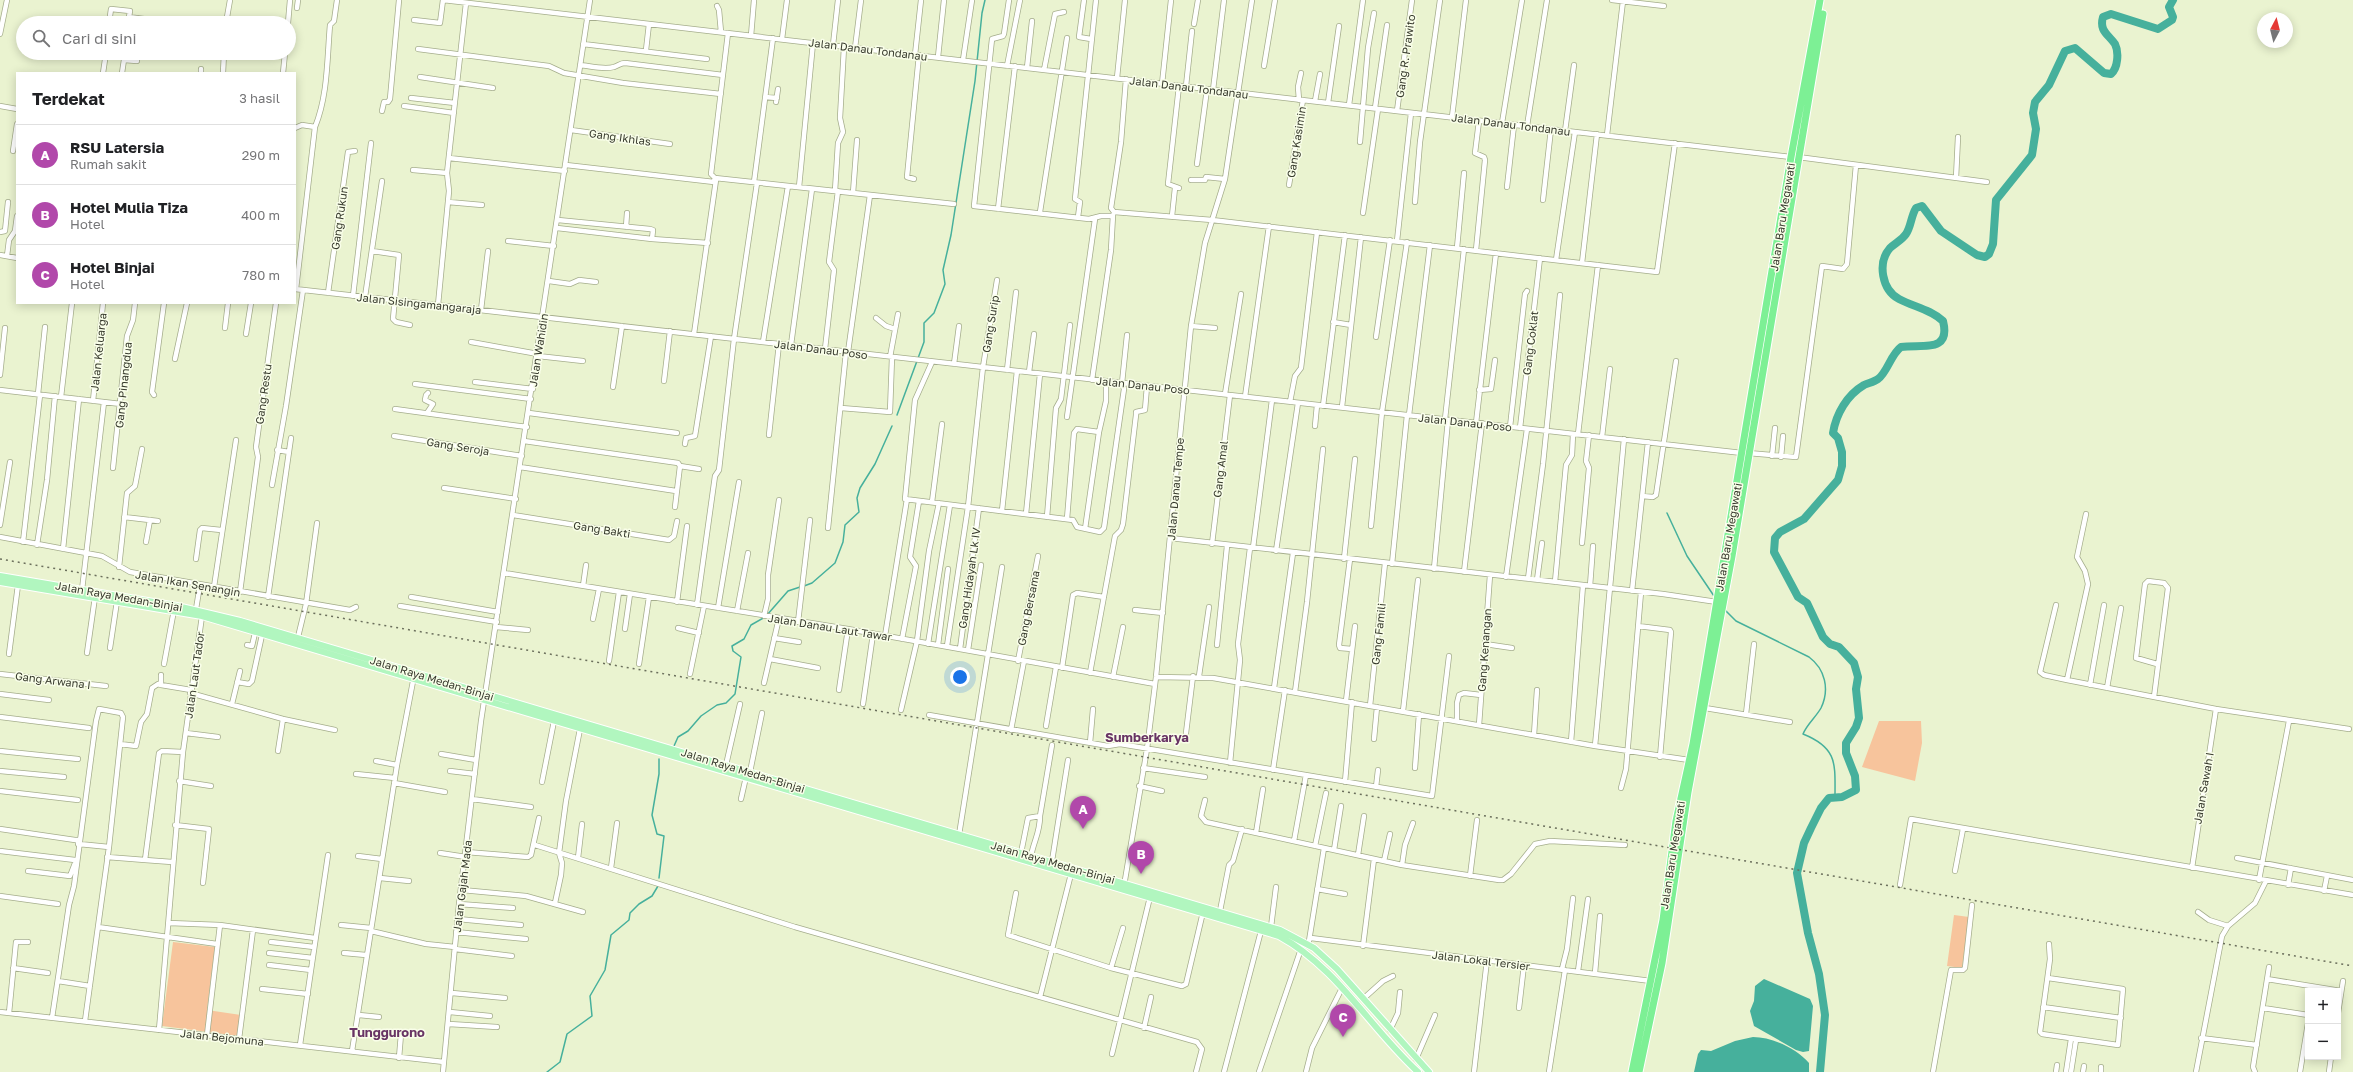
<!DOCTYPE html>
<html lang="id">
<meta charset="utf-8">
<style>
body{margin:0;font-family:"Golos Text",sans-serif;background:#f2f2f2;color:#202124}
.controls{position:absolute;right:12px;bottom:12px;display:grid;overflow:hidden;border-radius:0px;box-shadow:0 2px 10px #0003}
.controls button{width:36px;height:36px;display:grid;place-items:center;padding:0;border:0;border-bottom:1px solid #e0e0e0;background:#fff;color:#202124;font:20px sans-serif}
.compass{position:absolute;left:2257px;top:12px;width:36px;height:36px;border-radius:50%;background:#fff;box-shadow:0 2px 10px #0003;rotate:7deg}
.you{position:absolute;left:960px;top:677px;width:14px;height:14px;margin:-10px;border:3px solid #fff;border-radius:50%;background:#1a73e8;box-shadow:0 0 0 6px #1a73e833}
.badge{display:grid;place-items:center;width:26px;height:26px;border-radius:50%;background:#b148aa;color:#fff;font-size:13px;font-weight:700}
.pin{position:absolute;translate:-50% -33px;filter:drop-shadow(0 1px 2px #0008)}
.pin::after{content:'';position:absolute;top:21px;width:14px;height:12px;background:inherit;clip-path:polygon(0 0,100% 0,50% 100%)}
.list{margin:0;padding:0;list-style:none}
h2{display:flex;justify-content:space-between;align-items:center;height:52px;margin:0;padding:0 16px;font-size:17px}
h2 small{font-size:13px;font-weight:400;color:#757577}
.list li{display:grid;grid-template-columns:26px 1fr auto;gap:12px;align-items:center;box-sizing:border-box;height:60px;padding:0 16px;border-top:1px solid #e0e0e0}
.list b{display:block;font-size:15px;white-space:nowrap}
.list p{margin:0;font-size:13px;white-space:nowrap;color:#757577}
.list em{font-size:13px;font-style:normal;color:#757577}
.icon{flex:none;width:22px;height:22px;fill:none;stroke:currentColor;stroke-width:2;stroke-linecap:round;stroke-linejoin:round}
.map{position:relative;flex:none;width:2353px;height:1072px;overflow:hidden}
.search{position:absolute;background:#fff;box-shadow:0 2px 10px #0003;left:16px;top:16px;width:280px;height:44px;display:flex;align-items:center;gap:10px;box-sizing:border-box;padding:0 14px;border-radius:22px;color:#757577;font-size:15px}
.panel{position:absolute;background:#fff;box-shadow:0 2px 10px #0003;left:16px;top:72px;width:280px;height:232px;border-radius:0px}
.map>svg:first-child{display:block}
.green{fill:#f7c49c}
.water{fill:#46b09c}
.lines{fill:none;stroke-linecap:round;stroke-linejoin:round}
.stream{stroke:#46b09c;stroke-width:1.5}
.river{stroke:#46b09c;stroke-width:8}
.minor-casing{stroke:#a5ad8c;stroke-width:6}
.major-casing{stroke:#fff;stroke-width:8}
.highway-casing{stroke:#fff;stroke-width:9}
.minor{stroke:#fff;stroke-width:4.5}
.major{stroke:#b1f6bf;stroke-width:6}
.highway{stroke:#7df095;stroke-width:7}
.rail{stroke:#6b6f5c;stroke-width:1.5;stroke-dasharray:2 4;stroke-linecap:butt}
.labels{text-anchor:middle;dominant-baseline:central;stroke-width:3;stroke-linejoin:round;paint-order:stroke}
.street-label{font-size:11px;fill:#373a2d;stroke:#f9fee9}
.quarter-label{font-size:13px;font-weight:bold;fill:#683464;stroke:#f9fee9}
</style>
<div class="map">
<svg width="2353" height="1072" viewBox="0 0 2353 1072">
<rect width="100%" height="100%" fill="#eaf3d0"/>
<path class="green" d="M1879,721H1921L1922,743L1915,781L1862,767Z
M1954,915L1969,917L1962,968L1947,966Z
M173,942L215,947L207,1010L241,1015L239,1036L162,1026Z"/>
<path class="water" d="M1764,979L1810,999L1813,1006L1809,1051L1803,1052L1796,1050L1754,1026L1750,1011L1754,1001L1755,986Z
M1753,1037C1772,1037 1796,1048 1809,1063V1072H1694L1698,1054L1701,1050L1711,1051L1735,1041Z"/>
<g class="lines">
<path class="stream" d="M897,415L924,342V323L934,313L945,284L943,270L951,235L975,81L982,13L985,0
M1667,513L1687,556L1714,596
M804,586L812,583L835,563L843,542L845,525L859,512L857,498L860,488L875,464L892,426
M1724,609L1736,621L1809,657C1825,669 1830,689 1821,708C1816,717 1807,724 1803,734C1838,748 1835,764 1835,797
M767,615L788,591L800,587
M674,746L678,737L688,731L701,716L717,705L726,703L735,694L741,657L733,651L732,646L744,639L751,625L765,617
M659,759V774L652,815L657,834L664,836L659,878
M547,1072L560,1062L567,1034L592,1016L590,996L605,970L611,935L629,920L630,913L639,904L652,896L658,886"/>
<path class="river" d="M1820,1072L1825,1015L1819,974L1808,933L1797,873L1804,843L1811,828L1821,808L1829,798L1842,797L1856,790L1855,776L1846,753V743L1856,727L1859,718L1856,689L1858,677L1854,663L1839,647L1830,644L1823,637L1807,603L1798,597L1774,552L1775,538L1780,532L1804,519L1838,480L1842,466V452L1838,438L1833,433C1836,414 1847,395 1864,385C1868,383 1874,382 1878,379C1887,373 1891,354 1901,347C1923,344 1951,353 1943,321C1930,309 1914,307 1899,299C1882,290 1877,263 1890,248C1895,243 1902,240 1906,234C1911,227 1911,216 1916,208L1922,206L1941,231L1977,255L1985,257L1989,254L1993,244L1996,200L2032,155L2036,129L2033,113L2035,102L2049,85L2065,51L2075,48L2104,73L2111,74C2118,68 2119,52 2115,44C2108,34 2099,31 2103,17L2111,14L2158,29L2172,20L2173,17L2169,7L2173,0"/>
<defs>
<path id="minor" d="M443,0L1791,157
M1009,0L1004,34L1003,36L992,39L974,206L1089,219L1101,216H1113
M1084,0L1079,37L1091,39
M1612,0L1664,6
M717,6L719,10L721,32
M297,8L298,0
M129,17L144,19
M414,20L440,23L443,0
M109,23L111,9L130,11L128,23
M226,23L230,0
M288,23L290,0
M1194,24L1198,0
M0,34L7,0
M751,36L754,0
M782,39L787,0
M583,44L707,59
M833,45L838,0
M855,48L861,0
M418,49L549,66L564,73L623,83L721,94
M646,50L649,24
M915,55L921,0
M938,57L944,0
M124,60L137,61
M963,60L972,0
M580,65C590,66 604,70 614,67C618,66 620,63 625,63L723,75
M1007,66L1020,0
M1264,66L1275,0
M1027,68L1032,21
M1044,70L1055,14L1064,12
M103,73L106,53
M122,73L125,53
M201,73V69
M223,73L224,53
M283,73L285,53
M420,77L493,88
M1117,78L1125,0
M1126,79L1121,142L1111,208L1114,212L1212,220L1657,272L1675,143
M1162,84L1171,0
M1179,86L1168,184L1179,188
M1186,86L1192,31
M1213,90L1224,0
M765,97L777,98
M411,98L455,103
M1299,100L1298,87L1301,73
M1315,101L1320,74
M776,102L778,89
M1328,103L1339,26
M1349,105L1363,0
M0,106L17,109
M404,106L454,113
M1375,108L1387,25
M382,111L384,102H388L390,99L399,0
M1397,111L1412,0
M1452,117L1466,0
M1502,123L1522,0
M1527,126L1547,0
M295,128L302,125L315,127
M571,130L670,144
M1565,131L1574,65
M1607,135L1623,1
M1360,142L1368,48L1374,13
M13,151L17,124
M1798,157L1987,182
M449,158L565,171
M1197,164L1207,89
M566,165L714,182L715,178L954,204
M413,170L447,173
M715,178L711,174L728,33
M1956,178L1958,137
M914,179L907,177L919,55
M1191,180H1205L1206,177L1225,179
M754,182L773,38
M1289,185L1303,100
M799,187L813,43
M1507,187L1514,125
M835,191L838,143L843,132L840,118L844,47
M853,193L857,140
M1543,200L1551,129
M448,202L482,205
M1415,202L1420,142L1440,0
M998,209L1015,66
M1040,212L1067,38
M1363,213L1378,109
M1172,216L1175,188
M1078,217L1080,202L1075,199L1096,0
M558,220L650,229L653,230L652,239
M626,227L627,213
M557,228L652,239L708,243
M0,232L5,231L8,202
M508,241L554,246
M1397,241L1411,113
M1457,248L1464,173
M1476,250L1485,160L1484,157L1475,153L1479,121
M372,251L399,255L393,319L396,322L410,325
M0,255L17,258
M7,256L9,240L15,231L17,216
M1556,260L1575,132
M1582,263L1597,134
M549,281L570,284L579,280L596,282
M295,289L1742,453
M296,289L315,127C328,95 327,59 330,25L334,21L337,0
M328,293L348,152L355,151
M353,296L371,143
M365,297L382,181
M438,305L449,191L447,173L466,3
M481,310L488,251
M876,318L886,326L895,329
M1333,322L1351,325
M1191,326L1215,328
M225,328L228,303
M246,334L251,303
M694,334L716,180
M1376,337L1390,240
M471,342L538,354
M763,342L788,186
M791,345L812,189
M825,349L834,270L829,262L838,191
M848,352L870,195
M538,356L583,361
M890,357L898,314
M175,359L187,303
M932,362L915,400L905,499L1073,520L1077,527L1100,532L1104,528L1124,389L1122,383L1127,335
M954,364L959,326
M1007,370L1016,292
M1029,372L1034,334
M0,375L5,328
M1092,380L1111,250L1113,215
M664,381L670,331
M475,382L533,389
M415,384L531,399
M613,387L622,326
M0,390L121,404
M1479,390L1491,389L1495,360
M38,394L45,327
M1225,394L1241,294
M154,395L152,392L164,303
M61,397L72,303
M1245,397L1269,226
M93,401L103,303
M1290,402L1295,376L1301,368L1317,232
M1323,406L1345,235
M1342,407L1361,237
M841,408L890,412L892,357
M395,409L527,427
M427,413L433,404L425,400L426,395L428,393
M529,413L677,433
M1409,415L1430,245
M1067,417L1095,219
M1445,419L1464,249
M1476,423L1496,253
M1315,426L1317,405
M1510,427L1525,294L1527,291
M1520,428L1540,258
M1099,432L1106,401V381
M1578,434L1598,265
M769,435L779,344
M394,436L522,456
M1602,437L1610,369
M524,441L678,463L680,466L699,469
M685,444L686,438L695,436L711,336
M277,450L289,452
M1748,453L1796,457L1822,266L1843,269L1847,264L1856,165
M1772,456L1775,428
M1781,457L1783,436
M520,467L676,491
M113,468L127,336L133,320L135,303
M272,485L286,406L303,290
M444,488L516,499
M1642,496L1653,497L1656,495L1676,361
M932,502L942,424
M675,507L680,466
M1002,511L1017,371
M1026,514L1040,374
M2086,514L2077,557L2085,571L2088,584L2067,680L2216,709L2349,729
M513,515L669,540L674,536L677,521
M124,517L158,521
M1047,517L1056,408L1061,399L1070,325
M1067,519L1074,433L1077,429L1099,432L1085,529
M0,525L10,462
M1371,526L1382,412L1407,242
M828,528L846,352
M0,537L102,556L130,572L350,610L356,607
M1170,538L1663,594L1717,602
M23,542L40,395
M146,542L150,520
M1582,543L1589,468L1586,461L1589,435
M1212,544L1230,395
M37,545L47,480L55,396
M1253,548L1272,400
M63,549L79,399
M1276,551L1298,403
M196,559L200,530L202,528L221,530
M1344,559L1355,459
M1350,559L1339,645L1340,648L1352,649
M1392,564L1407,415
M119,567L127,493L135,486L142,449
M1434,569L1448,420
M1464,572L1482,423
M504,573L848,629L1155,684
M1506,577L1527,429
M1528,579L1543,464L1560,295
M1537,580L1542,543
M1555,582L1566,465L1572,455L1573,434
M583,586L586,565
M1590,586L1593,546
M214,587L236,440
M82,590L104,402
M1632,591L1648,442
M240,592L258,457L256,447L276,303
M268,597L291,438
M411,597L498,612
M677,602L687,526
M697,605L715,476L719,470L734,339L757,183
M2056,605L2040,672L2044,675L2067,680
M400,606L497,622
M718,608L739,482
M196,609L200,585
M1135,610L1163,613
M737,611L748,553
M764,616L768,599V575L779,500
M593,619L599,589
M798,622L810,520
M1638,626L1670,630L1671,632L1660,757
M496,627L528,630
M678,628L699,633
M625,629L630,594
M885,636L907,499
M298,637L306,604L317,523
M774,638L799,642
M902,639L916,566L910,557L919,501
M928,644L950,505
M1485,644L1512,648
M247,645L252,646L255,633
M938,645L948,569
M1217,645L1227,546
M947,646L968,507L983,367L997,280
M110,648L117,601
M960,649L979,508
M968,650L981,565
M87,653L95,597
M9,654L18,585
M770,659L818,668
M609,661L619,592
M1018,661L1038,556
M164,664L174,610
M639,664L649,597
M1062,668L1073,595L1077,593L1104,597
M1090,673L1115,536L1121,530L1123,524L1136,415V412L1145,410L1147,386
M0,674L106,686
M690,674L704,606
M161,675V685L191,690
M1199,676L1209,607
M1113,677L1123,627
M1156,677L1213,678L1595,746L1689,760
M237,682L249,684L252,681L262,635
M764,683L779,618
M2090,685L2104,605
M1274,688L1293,553
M2107,688L2121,608
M839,690L848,629
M1295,692L1307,602L1323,449
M190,693L283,719L335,730
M0,694L49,700
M2154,697L2168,588L2164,583L2148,581L2145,584L2136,658L2157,664
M1346,701L1355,626
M232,704L240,671
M863,704L873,634
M1370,706L1385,563
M1705,708L1790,722
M901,710L917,641L929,551L939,503
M1403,711L1418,580
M1746,714L1754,644
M929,715L1108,746L1120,744L1432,796L1449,656
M0,717L89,728
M1457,721V703L1459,695L1464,693L1481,695
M977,723L1002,567
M1479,725L1490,575
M1046,726L1056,667
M1011,730L1024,661
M186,733L218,737
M1186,733L1193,676
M1534,735L1537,690
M1374,739L1377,707
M1571,742L1583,585
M1090,743L1093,709
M120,744L136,746L141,722L147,714L152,688L158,684L161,685
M1595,746L1624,439
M0,751L78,759
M278,751L283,719
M441,754L476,760
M376,761L397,765
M1230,763L1240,660L1238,644L1250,548
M726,765L740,704
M1143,768L1205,777
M1415,768L1419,714
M1273,770L1285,690
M0,771L64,777
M450,771L475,774
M356,774L395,778
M179,781L211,786
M542,782L554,721
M1345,782L1352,702
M394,783L445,792
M1139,786L1162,791
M1376,787L1378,770
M1621,788L1626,769L1641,592
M0,791L78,800
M472,799L531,807
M741,799L746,777L750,772L762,713
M1205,800L1201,816L1206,822L1402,865L1499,880H1503L1511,874L1535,844L1550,841L1625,845
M175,825L209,829L203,883
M0,829L75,840H78V844
M1256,833L1263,789
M959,835L976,728
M1294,841L1306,775
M79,844L109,847
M535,845L795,927L1197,1042L1202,1049L1196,1072
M1315,846L1326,793
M1334,850L1341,806
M0,851L75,860
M466,852L528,857L531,855L539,818
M440,853L466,857
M1021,853L1028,818L1040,816L1052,745
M1358,855L1364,816
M358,856L382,859
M1031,856C1034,840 1040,833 1040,816
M107,857L145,860
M578,858L582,824
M2237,858L2353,880
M1052,861L1068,760
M1384,861L1390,834
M172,862L145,860L159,753L162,751L183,752L202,616
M1402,865L1405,845L1413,823
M611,868L617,823
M2192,868L2216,709
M28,871L70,876L75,863
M1955,871L1963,829
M1470,876L1477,820
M380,878L409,881
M2259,880L2289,721
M1900,885L1911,819L2353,895
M2288,885L2291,868
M1124,886L1147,749L1156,677L1191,326L1205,243L1225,179L1252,0
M1317,889L1345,894
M462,890L526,896L583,912
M2324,891L2327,876
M1016,893L1008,935L1111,968L1182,986L1186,984L1203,912
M0,896L58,904
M555,903L561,875L562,863L559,853L566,801L580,729
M459,904L513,908
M1220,911L1229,865L1233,861L1242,829
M2198,912L2209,920L2228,926
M458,919L521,925
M169,923L220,925L315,938
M341,925L371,928
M98,927L217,944
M1271,927L1276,887
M371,931L426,944L455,947
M456,932L526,939
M1311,938L1651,981
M1309,941L1324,848
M271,942L314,947
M1363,946L1374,859
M455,949L512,956
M269,953L313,958
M344,953L366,955
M269,965L311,970
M13,968L48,973
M1111,968L1123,928
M1562,969L1567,949L1573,898
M1578,971L1588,899
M1595,973L1600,916
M2048,978L2123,989L2118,1045L2042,1034L2040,1032L2050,959L2049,944
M2267,979L2341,991
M58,981L90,986
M262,989L308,994
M452,993L505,998
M1040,997L1071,874
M1363,999L1383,981L1393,976
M2043,1007L2121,1018
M1519,1008L1524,965
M2263,1008L2308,1015
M0,1012L444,1062
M450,1012L490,1016
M9,1013L16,942H28
M2338,1013L2343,981
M359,1015L379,1017
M52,1018L69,905L74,886L96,721L99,709L121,713L123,717L109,847L85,1021
M449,1024L497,1027
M1144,1028L1151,997
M159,1030L183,752
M1390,1030L1398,1013L1400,992
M207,1035L220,925
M2201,1038L2257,1045
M239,1039L253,930
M300,1045L328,855
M352,1051L397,765L414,676
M1112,1054L1150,897
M399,1058L401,1034
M1416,1059L1435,1015
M443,1072L459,904L481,721L590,0
M1224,1072L1261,931
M1259,1072L1301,949
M1306,1072L1312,1048L1342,988
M1474,1072L1487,960
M1549,1072L1565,970
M1933,1072L1951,970H1963L1965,968L1972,905
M2056,1072L2057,1065
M2066,1072L2071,1039
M2071,1072L2076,1040
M2083,1072L2084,1066
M2101,1072V1067
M2196,1072L2222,936L2228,926L2255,903L2266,881
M2255,1072L2253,1067L2269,967
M2300,1072L2308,1023
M2329,1072L2331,1057"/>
<path id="major" d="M0,576L177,606L240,621L1280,930L1314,948L1337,969L1429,1072
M0,582L202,616L1279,936C1338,968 1369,1027 1418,1072"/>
<path id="highway" d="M1632,1072L1663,920L1676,821L1693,744L1791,157L1820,0
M1639,1072L1662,963L1688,792L1732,556L1823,14"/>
</defs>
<use href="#minor" class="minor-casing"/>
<use href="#major" class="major-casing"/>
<use href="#highway" class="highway-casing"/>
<use href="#minor" class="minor"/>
<use href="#major" class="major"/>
<use href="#highway" class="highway"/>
<path class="rail" d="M0,559L2353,966"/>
</g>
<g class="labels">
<g class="street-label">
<text transform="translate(868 49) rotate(7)">Jalan Danau Tondanau</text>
<text transform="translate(1405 56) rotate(-82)">Gang R. Prawito</text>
<text transform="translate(1189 87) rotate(7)">Jalan Danau Tondanau</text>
<text transform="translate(1511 124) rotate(7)">Jalan Danau Tondanau</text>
<text transform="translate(620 137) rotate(8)">Gang Ikhlas</text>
<text transform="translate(1296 142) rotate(-81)">Gang Kasimin</text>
<text transform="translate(1782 217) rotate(-81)">Jalan Baru Megawati</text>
<text transform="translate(339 218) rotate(-82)">Gang Rukun</text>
<text transform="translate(419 303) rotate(6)">Jalan Sisingamangaraja</text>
<text transform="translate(990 324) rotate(-81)">Gang Surip</text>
<text transform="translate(1530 343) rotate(-83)">Gang Coklat</text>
<text transform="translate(821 349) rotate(7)">Jalan Danau Poso</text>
<text transform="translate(538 350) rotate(-81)">Jalan Wahidin</text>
<text transform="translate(98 352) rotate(-84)">Jalan Keluarga</text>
<text transform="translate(123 385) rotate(-84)">Gang Pinangdua</text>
<text transform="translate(1143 385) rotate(6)">Jalan Danau Poso</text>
<text transform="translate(263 394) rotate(-82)">Gang Restu</text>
<text transform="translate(1465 422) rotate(6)">Jalan Danau Poso</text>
<text transform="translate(458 446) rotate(9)">Gang Seroja</text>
<text transform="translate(1220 469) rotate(-83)">Gang Amal</text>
<text transform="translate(1175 489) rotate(-85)">Jalan Danau Tempe</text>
<text transform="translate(602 529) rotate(9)">Gang Bakti</text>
<text transform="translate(1728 537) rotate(-80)">Jalan Baru Megawati</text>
<text transform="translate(969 578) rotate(-82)">Gang Hidayah Lk IV</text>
<text transform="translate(188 583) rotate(10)">Jalan Ikan Senangin</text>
<text transform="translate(119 596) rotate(10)">Jalan Raya Medan-Binjai</text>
<text transform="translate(1028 608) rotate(-79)">Gang Bersama</text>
<text transform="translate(830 627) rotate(9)">Jalan Danau Laut Tawar</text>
<text transform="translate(1378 634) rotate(-84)">Gang Famili</text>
<text transform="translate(1484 650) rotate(-86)">Gang Kenangan</text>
<text transform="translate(194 675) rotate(-82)">Jalan Laut Tador</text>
<text transform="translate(432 678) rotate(17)">Jalan Raya Medan-Binjai</text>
<text transform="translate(53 680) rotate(7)">Gang Arwana I</text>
<text transform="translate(743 770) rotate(17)">Jalan Raya Medan-Binjai</text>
<text transform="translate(2203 788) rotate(-80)">Jalan Sawah I</text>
<text transform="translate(1672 855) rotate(-81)">Jalan Baru Megawati</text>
<text transform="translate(1053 862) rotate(16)">Jalan Raya Medan-Binjai</text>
<text transform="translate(462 886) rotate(-83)">Jalan Gajah Mada</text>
<text transform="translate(1481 960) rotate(7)">Jalan Lokal Tersier</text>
<text transform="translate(222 1037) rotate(6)">Jalan Bejomuna</text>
</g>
<g class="quarter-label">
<text x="1147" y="737">Sumberkarya</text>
<text x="387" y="1032">Tunggurono</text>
</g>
</g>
</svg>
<div class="controls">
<button>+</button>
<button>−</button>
</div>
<svg class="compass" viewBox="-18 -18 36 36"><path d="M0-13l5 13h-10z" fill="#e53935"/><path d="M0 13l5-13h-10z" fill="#757577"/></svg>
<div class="you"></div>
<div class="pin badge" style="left:1083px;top:829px">A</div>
<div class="pin badge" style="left:1141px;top:874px">B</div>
<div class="pin badge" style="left:1343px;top:1037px">C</div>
<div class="search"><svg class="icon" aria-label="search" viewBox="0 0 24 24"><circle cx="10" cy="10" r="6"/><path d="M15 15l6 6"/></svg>Cari di sini</div>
<section class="panel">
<h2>Terdekat<small>3 hasil</small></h2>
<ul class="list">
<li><span class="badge">A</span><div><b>RSU Latersia</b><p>Rumah sakit</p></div><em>290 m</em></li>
<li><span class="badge">B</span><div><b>Hotel Mulia Tiza</b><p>Hotel</p></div><em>400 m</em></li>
<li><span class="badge">C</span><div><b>Hotel Binjai</b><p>Hotel</p></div><em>780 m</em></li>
</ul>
</section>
</div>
